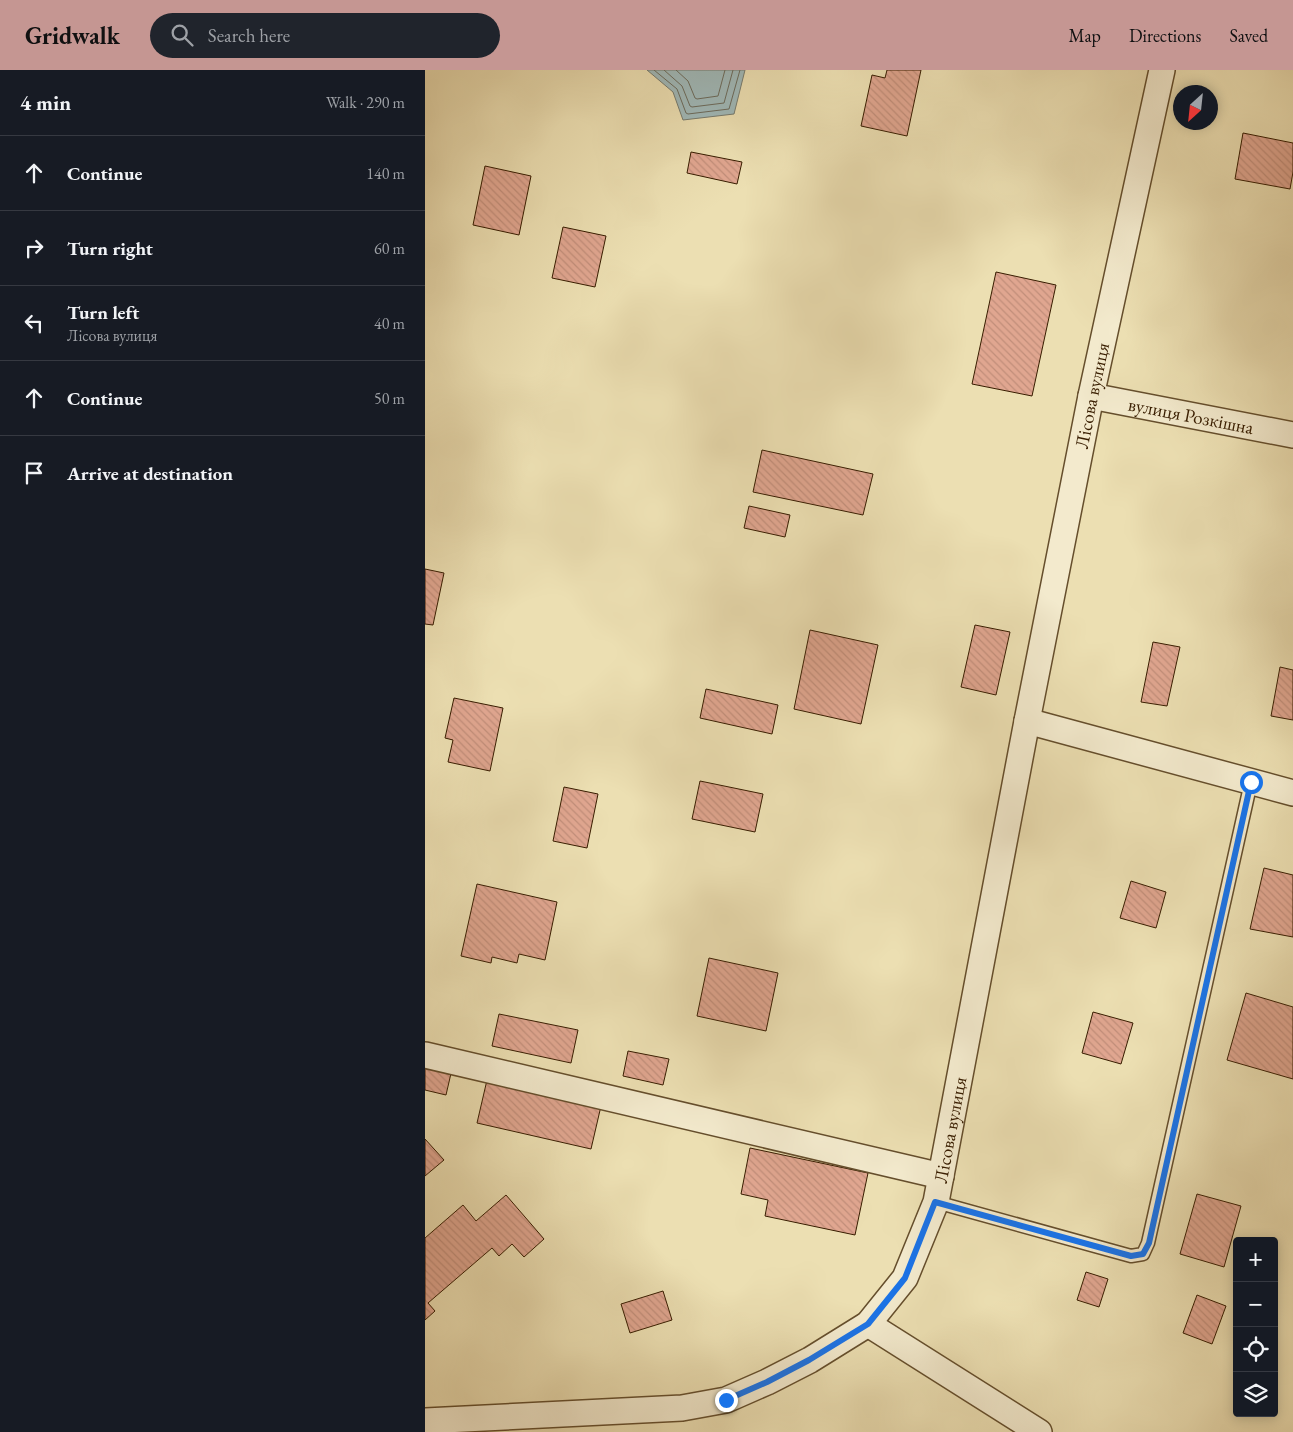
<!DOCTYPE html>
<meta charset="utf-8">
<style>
body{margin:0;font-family:"EB Garamond",serif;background:#20242c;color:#f1f3f6}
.controls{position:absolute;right:15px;bottom:15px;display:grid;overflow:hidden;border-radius:5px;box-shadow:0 2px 12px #0003}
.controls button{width:45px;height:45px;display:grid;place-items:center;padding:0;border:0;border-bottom:1px solid #363941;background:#171b24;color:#f1f3f6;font:25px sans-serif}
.compass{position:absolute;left:748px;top:15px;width:45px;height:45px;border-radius:50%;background:#171b24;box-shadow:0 2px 12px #0003;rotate:207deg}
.stop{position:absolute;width:15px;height:15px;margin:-11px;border:4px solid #1a73e8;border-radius:50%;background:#fff}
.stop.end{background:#1a73e8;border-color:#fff;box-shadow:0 1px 5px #0008}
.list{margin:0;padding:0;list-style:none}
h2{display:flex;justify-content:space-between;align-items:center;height:65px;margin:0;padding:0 20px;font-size:21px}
h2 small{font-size:16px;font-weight:400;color:#9ea1a6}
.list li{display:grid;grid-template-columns:32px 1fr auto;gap:15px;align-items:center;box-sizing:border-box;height:75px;padding:0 20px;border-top:1px solid #363941}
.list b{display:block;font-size:19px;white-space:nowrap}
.list p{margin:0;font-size:16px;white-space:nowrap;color:#9ea1a6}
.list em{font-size:16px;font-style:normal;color:#9ea1a6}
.icon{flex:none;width:28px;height:28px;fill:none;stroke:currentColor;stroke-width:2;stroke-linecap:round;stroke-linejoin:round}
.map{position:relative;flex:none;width:868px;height:1362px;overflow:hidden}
header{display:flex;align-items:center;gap:30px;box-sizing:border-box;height:70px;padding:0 25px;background:#c59692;color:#111}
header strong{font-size:24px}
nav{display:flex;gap:28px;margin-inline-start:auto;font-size:18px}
.search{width:350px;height:45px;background:#20242c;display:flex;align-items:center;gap:12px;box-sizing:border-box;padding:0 18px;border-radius:28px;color:#9ea1a6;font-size:19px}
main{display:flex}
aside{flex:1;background:#171b24}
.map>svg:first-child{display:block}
.water{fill:#a0b9b9;stroke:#767b6f}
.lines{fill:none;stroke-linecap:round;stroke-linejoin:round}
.shore{stroke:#6c6b5c;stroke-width:1}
.building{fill:url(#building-back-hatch);stroke:#381d00}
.lane-casing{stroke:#654e2c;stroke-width:15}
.street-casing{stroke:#654e2c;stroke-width:28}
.lane{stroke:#f3eacd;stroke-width:12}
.street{stroke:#f3eacd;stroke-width:25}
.route{stroke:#1a73e8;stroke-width:6}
.labels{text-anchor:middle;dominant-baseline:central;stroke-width:4;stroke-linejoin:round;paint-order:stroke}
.street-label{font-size:19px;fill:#381d00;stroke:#f3eacd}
</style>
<header>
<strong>Gridwalk</strong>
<div class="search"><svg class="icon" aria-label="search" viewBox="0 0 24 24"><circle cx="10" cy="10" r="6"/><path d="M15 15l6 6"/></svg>Search here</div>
<nav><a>Map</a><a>Directions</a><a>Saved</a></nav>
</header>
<main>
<aside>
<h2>4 min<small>Walk · 290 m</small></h2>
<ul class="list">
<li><svg class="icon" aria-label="ahead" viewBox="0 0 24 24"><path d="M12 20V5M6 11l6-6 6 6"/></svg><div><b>Continue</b></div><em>140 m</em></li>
<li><svg class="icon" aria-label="right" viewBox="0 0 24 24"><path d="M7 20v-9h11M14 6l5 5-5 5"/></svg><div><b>Turn right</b></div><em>60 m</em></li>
<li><svg class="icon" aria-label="left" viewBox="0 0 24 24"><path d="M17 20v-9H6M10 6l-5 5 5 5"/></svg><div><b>Turn left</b><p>Лісова вулиця</p></div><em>40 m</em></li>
<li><svg class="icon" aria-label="ahead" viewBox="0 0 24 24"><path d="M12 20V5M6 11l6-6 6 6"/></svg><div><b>Continue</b></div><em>50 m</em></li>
<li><svg class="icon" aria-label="arrive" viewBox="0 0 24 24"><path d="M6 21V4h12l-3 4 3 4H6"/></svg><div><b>Arrive at destination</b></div></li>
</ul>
</aside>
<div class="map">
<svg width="868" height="1362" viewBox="0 0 868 1362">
<defs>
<pattern id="building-back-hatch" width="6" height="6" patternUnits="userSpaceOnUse" patternTransform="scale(1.25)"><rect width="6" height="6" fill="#e0a690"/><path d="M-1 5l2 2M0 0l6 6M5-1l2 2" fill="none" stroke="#c18e7a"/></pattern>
</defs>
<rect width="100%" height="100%" fill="#ecdfb2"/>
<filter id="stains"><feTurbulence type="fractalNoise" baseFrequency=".004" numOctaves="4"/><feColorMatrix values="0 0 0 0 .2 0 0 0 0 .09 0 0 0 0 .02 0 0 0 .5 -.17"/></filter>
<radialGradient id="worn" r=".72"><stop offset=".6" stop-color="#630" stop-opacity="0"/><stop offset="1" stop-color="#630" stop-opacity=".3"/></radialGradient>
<path class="water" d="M222,0H320L309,44L258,50L248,22Z"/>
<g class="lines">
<path class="shore" d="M229,0L252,19L261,43L263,44L304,39L315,0
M239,0L257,16L265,36L267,37L299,33L308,0
M251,0L263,11L270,28L272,29L293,26L300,0"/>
</g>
<path class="building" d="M462,0H496L482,66L436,56L447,5L460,8Z
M818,63L868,73V102L865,119L810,109Z
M266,82L317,92L312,114L262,103Z
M60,96L106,106L94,165L48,155Z
M138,157L181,166L170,217L127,208Z
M571,202L631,215L607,326L547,314Z
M337,380L448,404L438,445L328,422Z
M324,436L365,445L360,467L319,458Z
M0,499L19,503L8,555L0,554Z
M550,555L585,562L571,625L536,617Z
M385,560L453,575L436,654L369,639Z
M728,572L755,577L742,636L716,632Z
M855,597L868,600V650L846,646Z
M281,619L353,635L347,664L275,648Z
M29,628L78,638L65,701L23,692L28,670L20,668Z
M275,711L338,724L330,762L267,749Z
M139,717L173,724L162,778L128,771Z
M839,798L868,805V867L825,859Z
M706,811L741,822L731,858L695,848Z
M52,814L132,832L120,890L94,884L92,893L67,887L66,893L36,886Z
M284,888L353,903L341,961L272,946Z
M821,923L868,937V1009L802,990Z
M668,942L708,953L696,994L657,983Z
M74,944L153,960L146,993L67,976Z
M203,981L244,989L238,1015L198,1006Z
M0,994L27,999L21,1025L0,1020Z
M62,1010L176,1036L166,1079L52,1053Z
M0,1069L19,1090L0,1106Z
M325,1078L443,1103L430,1165L340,1146L343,1130L316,1124Z
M772,1124L816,1136L799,1197L755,1184Z
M81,1125L119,1169L99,1187L87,1174L74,1186L67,1178L3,1233L10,1241L0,1250V1168L38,1135L51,1151Z
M661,1202L683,1209L674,1237L652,1230Z
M238,1221L247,1250L205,1263L196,1234Z
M772,1225L801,1236L787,1274L758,1263Z"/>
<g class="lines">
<defs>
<path id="lane" d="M511,1132L706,1186L718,1184L723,1173L826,712"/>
<g id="street">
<path id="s1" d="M666,326L868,365"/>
<path d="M602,651L868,723"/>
<path d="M0,985L516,1106"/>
<path d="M443,1254L614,1362"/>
<path id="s2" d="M0,1351L257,1338L301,1330L342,1312L385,1290L443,1254L480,1208L511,1132L602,651L666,326L737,0"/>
</g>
</defs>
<use href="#lane" class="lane-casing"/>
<use href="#street" class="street-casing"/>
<use href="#lane" class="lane"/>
<use href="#street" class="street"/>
</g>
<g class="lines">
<path class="route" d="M301,1330L342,1312L384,1290L443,1254L480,1208L510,1132L706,1186L718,1184L724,1173L826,712"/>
</g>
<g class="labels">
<g class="street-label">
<text stroke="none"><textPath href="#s2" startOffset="1426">Лісова вулиця</textPath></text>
<text stroke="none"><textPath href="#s1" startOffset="102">вулиця Розкішна</textPath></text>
<text stroke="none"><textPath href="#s2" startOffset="678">Лісова вулиця</textPath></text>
</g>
</g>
<rect width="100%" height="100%" filter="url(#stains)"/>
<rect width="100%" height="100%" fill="url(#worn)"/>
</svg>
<div class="controls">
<button>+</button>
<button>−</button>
<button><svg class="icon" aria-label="locate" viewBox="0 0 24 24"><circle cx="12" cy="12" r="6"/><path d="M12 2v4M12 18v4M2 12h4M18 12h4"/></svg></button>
<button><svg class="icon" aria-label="layers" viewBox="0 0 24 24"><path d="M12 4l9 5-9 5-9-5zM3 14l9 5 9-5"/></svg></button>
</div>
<svg class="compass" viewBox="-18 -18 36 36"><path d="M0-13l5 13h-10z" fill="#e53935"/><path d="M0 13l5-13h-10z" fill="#9ea1a6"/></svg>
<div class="stop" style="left:826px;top:712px"></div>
<div class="stop end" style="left:301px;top:1330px"></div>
</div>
</main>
